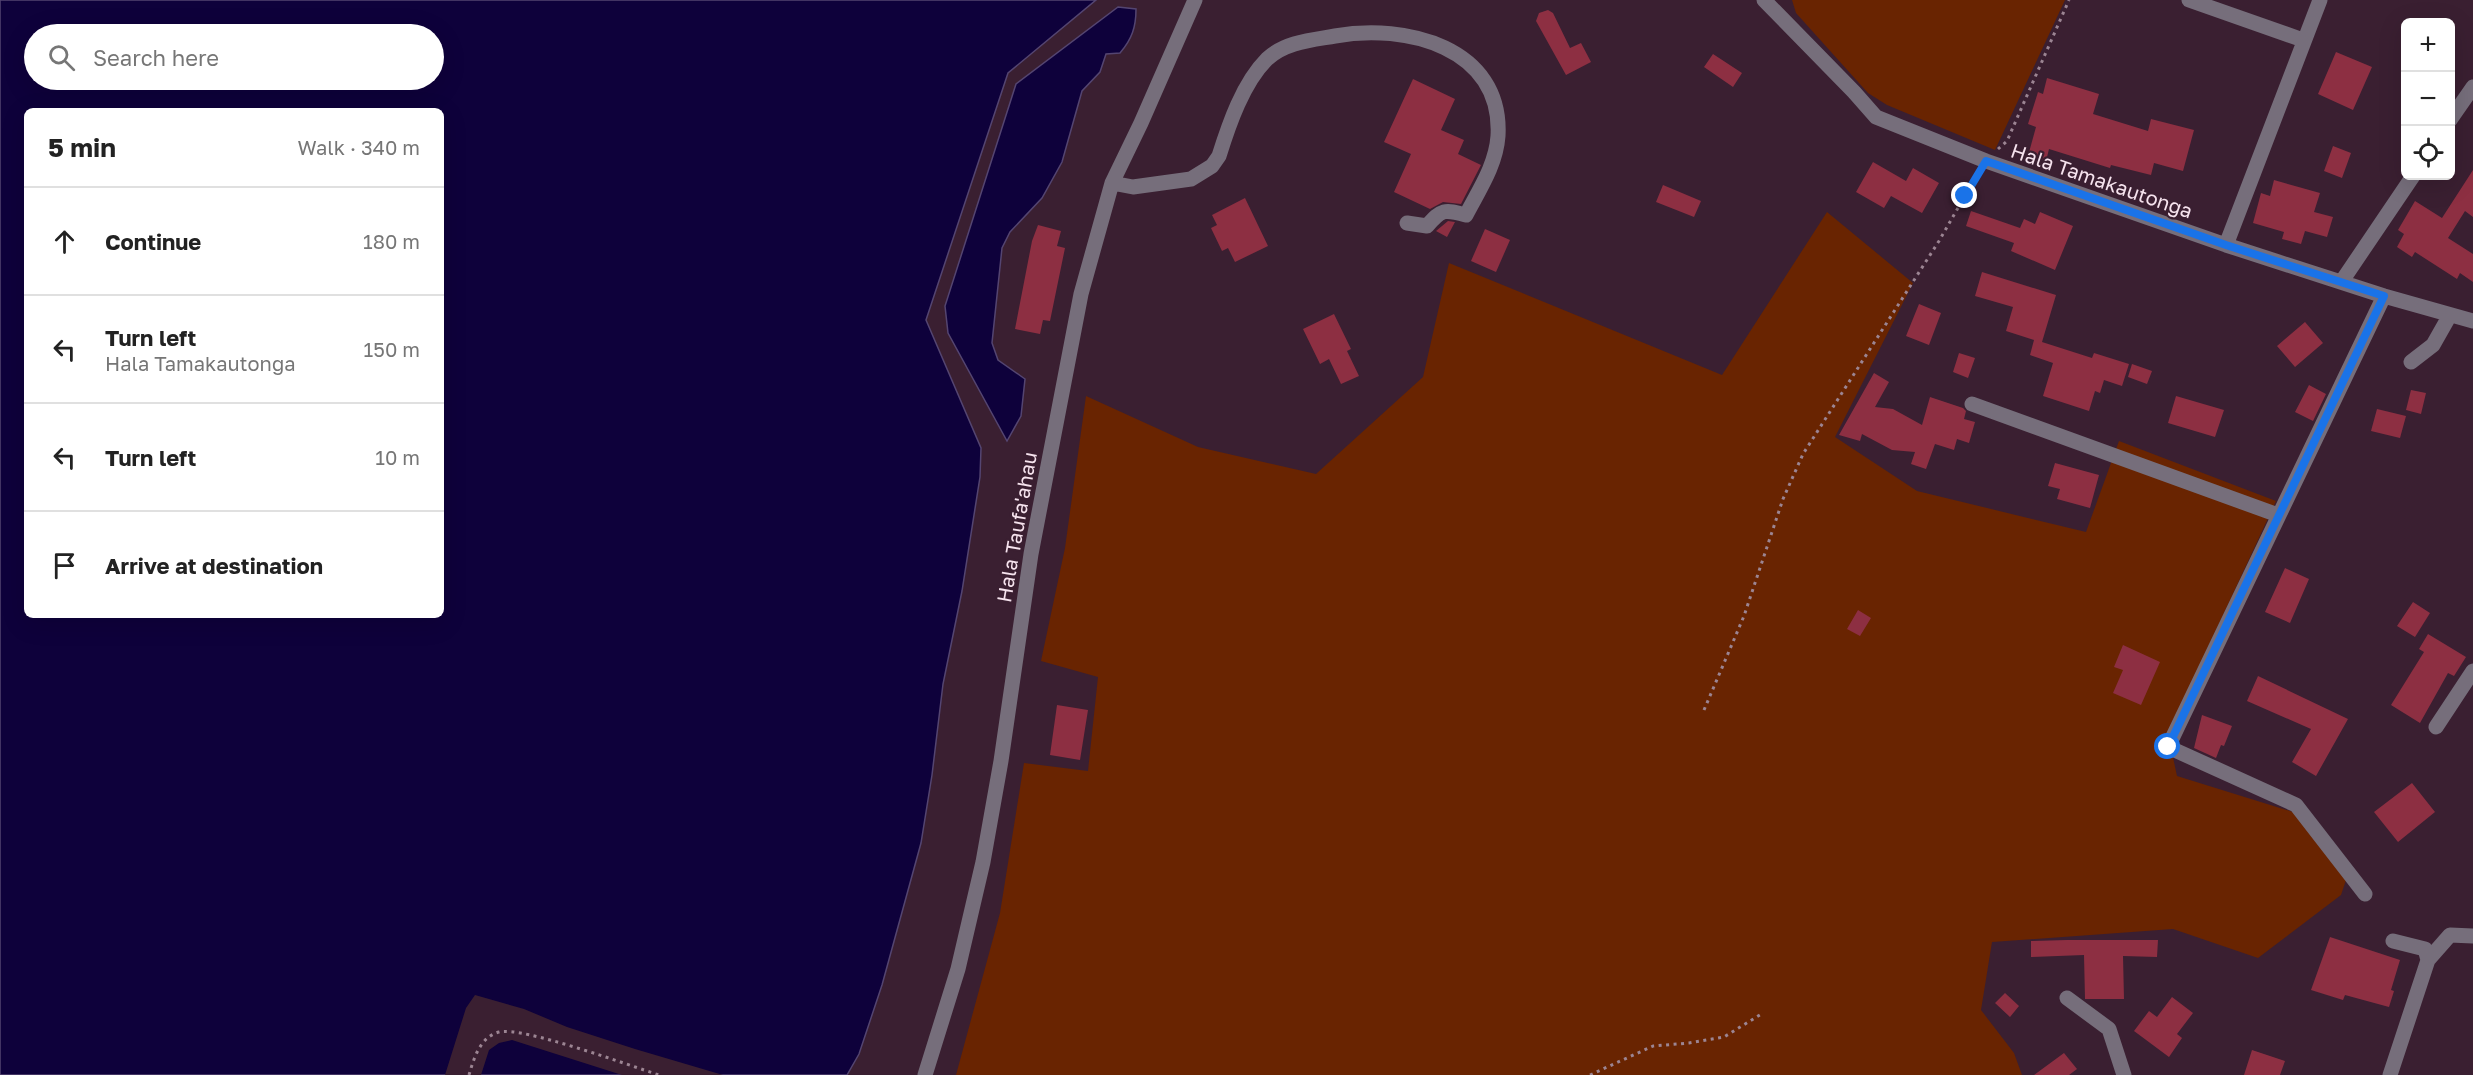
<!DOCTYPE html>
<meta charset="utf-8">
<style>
body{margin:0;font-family:"Golos Text",sans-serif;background:#f2f2f2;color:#222}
.controls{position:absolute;right:18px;top:18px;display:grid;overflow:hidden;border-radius:9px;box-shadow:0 6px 24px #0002}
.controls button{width:54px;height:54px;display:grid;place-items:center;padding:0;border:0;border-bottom:2px solid #e0e0e0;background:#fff;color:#222;font:30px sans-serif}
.stop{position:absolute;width:18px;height:18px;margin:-14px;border:4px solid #1a73e8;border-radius:50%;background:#fff}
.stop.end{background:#1a73e8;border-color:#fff;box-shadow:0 2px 6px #0008}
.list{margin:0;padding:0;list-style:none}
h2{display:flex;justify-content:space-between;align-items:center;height:78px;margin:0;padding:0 24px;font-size:26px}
h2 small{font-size:20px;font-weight:400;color:#767676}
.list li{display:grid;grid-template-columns:39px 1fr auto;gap:18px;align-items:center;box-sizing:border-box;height:108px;padding:0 24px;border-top:2px solid #e0e0e0}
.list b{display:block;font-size:22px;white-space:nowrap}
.list p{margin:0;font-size:20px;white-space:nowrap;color:#767676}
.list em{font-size:20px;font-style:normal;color:#767676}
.icon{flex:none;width:33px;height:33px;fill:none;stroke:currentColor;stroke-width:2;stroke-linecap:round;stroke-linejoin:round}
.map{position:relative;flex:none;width:2473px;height:1075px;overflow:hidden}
.search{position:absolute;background:#fff;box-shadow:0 6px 24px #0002;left:24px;top:24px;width:420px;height:66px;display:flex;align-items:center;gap:15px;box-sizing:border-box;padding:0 21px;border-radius:33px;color:#767676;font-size:22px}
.panel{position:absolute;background:#fff;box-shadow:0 6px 24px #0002;left:24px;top:108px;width:420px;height:510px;border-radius:9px}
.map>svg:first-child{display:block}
.green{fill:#692401}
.water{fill:#0e013b;stroke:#544571;stroke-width:1.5;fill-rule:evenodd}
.pier{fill:#3a1f31}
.building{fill:#8d2f42}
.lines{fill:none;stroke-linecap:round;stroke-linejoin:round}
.path{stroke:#9c8593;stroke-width:3;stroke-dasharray:3 4.5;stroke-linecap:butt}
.minor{stroke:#766e7b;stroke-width:15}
.route{stroke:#1a73e8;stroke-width:8}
.labels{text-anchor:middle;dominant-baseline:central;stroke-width:4.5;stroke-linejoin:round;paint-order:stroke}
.street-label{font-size:20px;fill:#f6e3ee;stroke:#3a1f31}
</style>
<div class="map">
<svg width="2473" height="1075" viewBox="0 0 2473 1075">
<rect width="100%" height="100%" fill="#3a1f31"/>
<path class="green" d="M1792,0H2065L1995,150L1887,105L1868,93L1796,13Z
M1827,212L1913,283L1835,437L1917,491L2086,532L2119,441L2276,501L2168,734L2177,776L2293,812L2346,880L2341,895L2258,958L2173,929L1992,942L1981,1010L2014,1053L2022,1075H956L1000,913L1024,763L1088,771L1098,677L1041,661L1065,548L1086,396L1198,447L1316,474L1423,377L1449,263L1722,375Z"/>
<path class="water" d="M0,0H1096L1008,73L926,320L981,448L980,477L962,591L943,684L932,775L921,843L882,985L859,1054L847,1075H0ZM34,34H434V80H34ZM27,111H441V615H27Z
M1118,7L1136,9C1136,27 1132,39 1120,53L1106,54L1100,72L1082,91L1062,162L1042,198L1010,232L1002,248L992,343L998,360L1025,379L1021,416L1007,441L948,333L945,306L1016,84Z"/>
<path class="pier" d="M475,995L524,1009L567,1027L635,1049L723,1075H622L512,1040L499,1043L489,1050L481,1075H445L466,1008Z"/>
<path class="building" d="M1548,10L1553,13L1570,48L1581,43L1591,62L1566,75L1536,21L1539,13Z
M2336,52L2372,67L2353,110L2318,94Z
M1713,54L1742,73L1733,87L1704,67Z
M2047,78L2099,94L2093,114L2148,131L2151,119L2194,130L2183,171L2154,163L2151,175L2111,165L2110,168L2049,149L2046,161L2028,156L2036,127L2028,124L2038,92L2043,94Z
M1413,79L1455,99L1441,130L1464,140L1458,154L1481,165L1461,204L1443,202L1430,209L1394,192L1411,154L1384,142Z
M2333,146L2351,153L2342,178L2324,171Z
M1873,162L1906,181L1913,168L1939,183L1922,213L1891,196L1884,208L1856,192Z
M2473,170V217L2465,211L2448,238L2473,254V282L2460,273L2457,279L2415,252L2412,257L2397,247L2404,234L2398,230L2415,201L2442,218Z
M2274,180L2320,193L2314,212L2333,217L2327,237L2305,231L2301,244L2282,239L2284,232L2253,223L2261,193L2270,196Z
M1663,185L1701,201L1694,217L1656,202Z
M1245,198L1268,246L1235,262L1228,248L1222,251L1211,228L1217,225L1212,215Z
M1971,211L2020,228L2024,219L2035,224L2040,212L2073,226L2055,270L2011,251L2014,243L1966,226Z
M1448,221L1455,222L1447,237L1436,231Z
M1038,225L1061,231L1057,246L1065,248L1050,321L1043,320L1040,334L1015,329L1032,241Z
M1485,229L1510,240L1496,272L1471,261Z
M1982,272L2056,295L2042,342L2092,358L2094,353L2129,364L2122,386L2104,380L2100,393L2095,391L2089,411L2043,396L2053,363L2030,355L2034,340L2006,331L2013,307L1975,296Z
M1919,304L1941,313L1929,345L1906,336Z
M1334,314L1351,349L1347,351L1359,376L1341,384L1329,359L1320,364L1303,329Z
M2305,322L2323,343L2295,367L2277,346Z
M1959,353L1975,358L1968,378L1953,372Z
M2132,364L2152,371L2147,384L2128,377Z
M1874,373L1889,382L1875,407L1893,409L1922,425L1930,397L1963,408L1966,411L1964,419L1975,422L1969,443L1957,439L1954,450L1935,444L1926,469L1911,464L1915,452L1892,450L1862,434L1860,441L1839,435Z
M2309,385L2326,394L2313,421L2295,412Z
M2411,390L2426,393L2421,414L2406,410Z
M2176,396L2224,410L2215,437L2168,423Z
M2377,409L2406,416L2400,438L2371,431Z
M2055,463L2099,475L2090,508L2057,499L2060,489L2048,486Z
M2285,568L2309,579L2290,623L2265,612Z
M2413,602L2430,613L2415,637L2397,626Z
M1858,610L1871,618L1860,636L1847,629Z
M2428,634L2466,657L2454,676L2448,673L2420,723L2391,705L2424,652L2419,649Z
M2123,645L2160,662L2141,705L2113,693L2123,670L2114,667Z
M2258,676L2348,719L2316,776L2292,762L2311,729L2247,701Z
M1057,705L1088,710L1080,760L1050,755Z
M2202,715L2232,726L2224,746L2221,745L2216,758L2194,748Z
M2412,783L2435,812L2398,842L2374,812Z
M2330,937L2400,960L2391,990L2394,991L2389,1007L2345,995L2343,1000L2311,990Z
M2067,940H2158L2157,957L2123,956L2124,999H2085L2084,955L2031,957V941Z
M2005,993L2019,1006L2010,1017L1995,1003Z
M2172,997L2193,1013L2177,1034L2182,1038L2169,1057L2134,1031L2149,1011L2157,1017Z
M2252,1050L2285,1061L2280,1075H2244Z
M2064,1053L2077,1069L2069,1075H2034Z"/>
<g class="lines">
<path class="path" d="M1998,149L2007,141L2069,0
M1704,710L1744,616L1783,499L1803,454L1939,241L1977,175
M469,1075C474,1058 480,1037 499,1032C522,1026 631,1066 659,1075
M1590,1075L1653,1046L1689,1043L1724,1037L1763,1013"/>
<path class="minor" d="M1764,0L1854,92L1876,117L1986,161L2226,245L2384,296L2473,321
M2189,0L2303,40
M2450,120L2473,87
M1112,183L1133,187L1191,179L1212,166L1219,156C1229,124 1243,83 1267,59C1285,42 1312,40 1335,36C1405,23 1503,47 1498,136C1496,165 1479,190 1466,215C1444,209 1442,209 1427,226L1407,223
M2226,245L2320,0
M2342,281L2413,176
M2411,362L2433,345L2450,315
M1972,404L2278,515
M2436,727L2473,671
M2365,894L2296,805L2168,747L2384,296
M2393,941L2425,949L2428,960
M2067,998L2109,1029L2124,1075
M925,1075L958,969L983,862L1001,761L1031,554L1081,294L1112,183L1141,123L1195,0
M2390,1075L2428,960L2450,935L2473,936"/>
</g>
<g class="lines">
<path class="route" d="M1965,196L1986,161L2226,245L2384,296L2168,747"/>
</g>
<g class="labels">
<g class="street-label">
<text transform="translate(2102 180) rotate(19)">Hala Tamakautonga</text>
<text transform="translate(1016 527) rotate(-80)">Hala Taufa'ahau</text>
</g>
</g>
</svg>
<div class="controls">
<button>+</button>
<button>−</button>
<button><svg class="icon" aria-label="locate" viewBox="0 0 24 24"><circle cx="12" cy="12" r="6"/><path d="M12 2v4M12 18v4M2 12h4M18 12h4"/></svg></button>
</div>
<div class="stop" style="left:2168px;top:747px"></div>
<div class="stop end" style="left:1965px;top:196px"></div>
<div class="search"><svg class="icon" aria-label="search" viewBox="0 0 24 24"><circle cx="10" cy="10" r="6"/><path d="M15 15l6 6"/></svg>Search here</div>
<section class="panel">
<h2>5 min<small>Walk · 340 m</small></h2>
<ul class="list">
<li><svg class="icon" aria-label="ahead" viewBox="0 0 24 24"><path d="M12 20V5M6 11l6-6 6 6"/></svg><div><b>Continue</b></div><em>180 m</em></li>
<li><svg class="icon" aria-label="left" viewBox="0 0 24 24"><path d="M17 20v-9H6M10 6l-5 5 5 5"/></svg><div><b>Turn left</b><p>Hala Tamakautonga</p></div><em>150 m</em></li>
<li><svg class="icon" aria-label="left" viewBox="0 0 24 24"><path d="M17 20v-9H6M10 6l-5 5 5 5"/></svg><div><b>Turn left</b></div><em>10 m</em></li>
<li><svg class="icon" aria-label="arrive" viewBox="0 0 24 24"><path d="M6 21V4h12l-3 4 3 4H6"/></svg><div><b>Arrive at destination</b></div></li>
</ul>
</section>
</div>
